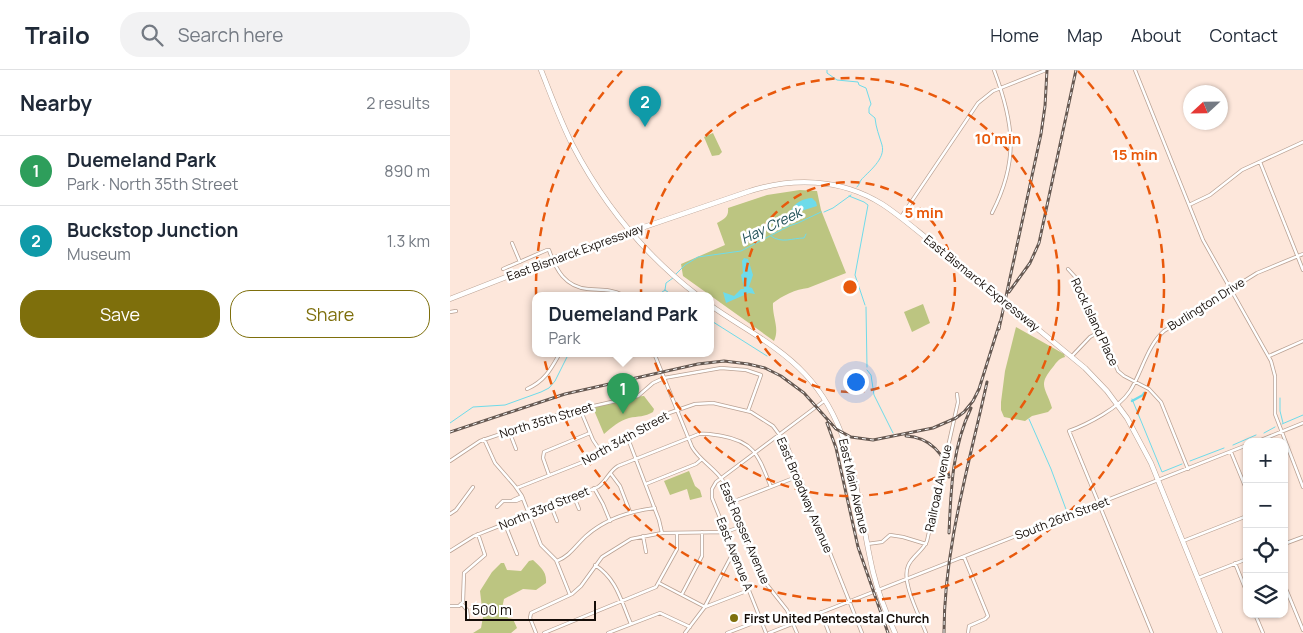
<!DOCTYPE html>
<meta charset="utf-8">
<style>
body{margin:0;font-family:Manrope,sans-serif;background:#f2f2f3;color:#1f2937}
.controls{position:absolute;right:15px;bottom:15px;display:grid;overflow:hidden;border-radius:10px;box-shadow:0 1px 4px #0004}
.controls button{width:45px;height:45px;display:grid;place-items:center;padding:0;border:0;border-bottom:1px solid #e0e1e3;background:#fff;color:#1f2937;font:25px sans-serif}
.compass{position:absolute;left:733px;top:15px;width:45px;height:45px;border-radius:50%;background:#fff;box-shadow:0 1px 4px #0004;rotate:248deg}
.scale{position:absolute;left:15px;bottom:12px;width:131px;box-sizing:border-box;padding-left:5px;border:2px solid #150d08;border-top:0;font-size:14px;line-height:18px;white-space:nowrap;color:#150d08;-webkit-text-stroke:4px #fff;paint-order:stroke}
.you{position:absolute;left:405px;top:311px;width:18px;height:18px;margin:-12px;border:4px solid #fff;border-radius:50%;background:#1a73e8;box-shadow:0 0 0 8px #1a73e833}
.badge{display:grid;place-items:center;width:32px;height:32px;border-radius:50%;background:#7e6f0c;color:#fff;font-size:16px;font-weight:700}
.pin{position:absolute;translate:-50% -41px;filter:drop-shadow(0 1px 2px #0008)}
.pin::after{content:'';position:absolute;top:26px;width:18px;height:15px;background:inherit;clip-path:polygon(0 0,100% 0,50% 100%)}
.popup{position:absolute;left:82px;top:222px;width:182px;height:65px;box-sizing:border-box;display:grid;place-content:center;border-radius:10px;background:#fff;filter:drop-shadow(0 1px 4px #0005);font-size:16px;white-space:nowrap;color:#747a83}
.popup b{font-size:19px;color:#1f2937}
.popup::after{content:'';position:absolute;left:50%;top:100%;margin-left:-10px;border:10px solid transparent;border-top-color:#fff}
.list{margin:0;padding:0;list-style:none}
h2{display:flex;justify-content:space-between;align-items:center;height:65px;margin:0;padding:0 20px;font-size:21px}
h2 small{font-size:16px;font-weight:400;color:#747a83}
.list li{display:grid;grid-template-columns:32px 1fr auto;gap:15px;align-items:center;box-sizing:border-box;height:70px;padding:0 20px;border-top:1px solid #e0e1e3}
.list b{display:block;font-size:19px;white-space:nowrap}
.list p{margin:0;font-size:16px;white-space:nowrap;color:#747a83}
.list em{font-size:16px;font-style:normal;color:#747a83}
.actions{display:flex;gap:10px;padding:15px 20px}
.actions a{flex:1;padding:11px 0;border:1px solid #7e6f0c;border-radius:20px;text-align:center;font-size:18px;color:#7e6f0c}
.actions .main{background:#7e6f0c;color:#fff}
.icon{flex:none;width:28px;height:28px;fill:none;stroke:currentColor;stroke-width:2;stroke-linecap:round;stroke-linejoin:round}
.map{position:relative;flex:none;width:853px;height:563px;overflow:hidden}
header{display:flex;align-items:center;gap:30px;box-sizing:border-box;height:70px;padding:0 25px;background:#fff;border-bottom:1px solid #e0e1e3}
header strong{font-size:24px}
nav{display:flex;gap:28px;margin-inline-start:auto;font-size:18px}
.search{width:350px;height:45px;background:#f2f2f3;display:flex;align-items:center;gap:12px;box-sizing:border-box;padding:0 18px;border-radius:20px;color:#747a83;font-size:19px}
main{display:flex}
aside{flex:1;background:#fff}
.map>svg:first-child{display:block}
.green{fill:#bcc581}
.water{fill:#6edbea}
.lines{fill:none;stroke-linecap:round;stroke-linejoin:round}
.stream{stroke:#6edbea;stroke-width:1}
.canal{stroke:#6edbea;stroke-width:2.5}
.minor-casing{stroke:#b9a193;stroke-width:4}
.major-casing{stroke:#b9a193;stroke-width:5.5}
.minor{stroke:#fff;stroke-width:2.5}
.major{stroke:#fff;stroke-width:4.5}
.rail-casing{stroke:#665952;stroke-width:3}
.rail{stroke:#fff;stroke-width:1;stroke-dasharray:4;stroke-linecap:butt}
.major-bridge-casing{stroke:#b9a193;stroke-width:5.5;stroke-linecap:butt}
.major-bridge{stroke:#fff;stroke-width:4.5}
.ring{fill:none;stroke:#e8590c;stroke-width:2.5;stroke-dasharray:9 6}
.poi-dot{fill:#7e6f0c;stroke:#fff;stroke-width:2}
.labels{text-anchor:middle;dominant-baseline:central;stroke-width:5;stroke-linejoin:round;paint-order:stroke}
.street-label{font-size:12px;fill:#150d08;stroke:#fff}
.poi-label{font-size:12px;font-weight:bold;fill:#150d08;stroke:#fff;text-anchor:start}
.water-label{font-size:14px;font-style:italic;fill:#1f4f56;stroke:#fff}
.centre{fill:#e8590c;stroke:#fff;stroke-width:2.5}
.ring-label{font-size:15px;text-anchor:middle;font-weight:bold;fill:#e8590c;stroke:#fff;stroke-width:5;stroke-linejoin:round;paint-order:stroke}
</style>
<header>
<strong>Trailo</strong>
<div class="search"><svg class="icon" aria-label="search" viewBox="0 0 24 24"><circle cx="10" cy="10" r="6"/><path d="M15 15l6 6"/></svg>Search here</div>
<nav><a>Home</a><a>Map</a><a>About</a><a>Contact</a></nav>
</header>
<main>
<aside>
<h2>Nearby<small>2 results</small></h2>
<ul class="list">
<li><span class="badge" style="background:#2e9e5b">1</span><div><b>Duemeland Park</b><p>Park · North 35th Street</p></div><em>890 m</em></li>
<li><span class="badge" style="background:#0f9aa8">2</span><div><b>Buckstop Junction</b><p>Museum</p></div><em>1.3 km</em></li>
</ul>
<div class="actions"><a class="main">Save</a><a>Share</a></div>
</aside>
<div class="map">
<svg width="853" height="563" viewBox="0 0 853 563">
<rect width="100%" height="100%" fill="#fde7db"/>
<path class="green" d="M263,63L272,82L269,85L262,86L254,67Z
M350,120L367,121L371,140L396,203L358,218C346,219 332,226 323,233C322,247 330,258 324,271L233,206L231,194L275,175L267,153C274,149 279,147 278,138L317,125Z
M473,234L480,253L462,262L454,242Z
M566,257L614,284L615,287C608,289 607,292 603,297C587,316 596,317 602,338L598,342L582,346L575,351L554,347L551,340V332L555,301Z
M194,326L204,339L203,342C195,347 188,346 179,348C169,351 162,357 154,364L143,338L181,327Z
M239,401L245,416L250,420L252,427L240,430L237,419L220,425L214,411Z
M83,490C90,497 97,501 96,513L86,520L73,519L54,529L52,538L58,548L63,549L67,558L61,563H23L31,558L33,547L30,521L42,502L51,493H54L57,500L71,501L79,491Z"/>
<path class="water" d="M362,128L366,132L367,136L351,141L345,145L341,141C344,133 354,128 362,128Z
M294,188L298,189L303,205L299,217L302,218L305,224L299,223L276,233L273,222L284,226L291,219H294L291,205L293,203L292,191Z"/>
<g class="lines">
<path class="stream" d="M377,0V3L387,10L408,12L409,15L416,18L421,34L419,38V43L425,48C426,58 429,65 432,75C436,89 418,102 411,110C410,112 409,115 407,117
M399,126L414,132L418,135L405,205L415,235
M374,142L383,138L401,125
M321,166C332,174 342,168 354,168L356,164
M226,204L235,195L248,187L291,181L339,156L348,153L371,142
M215,220L222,225
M208,225L215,220L216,213L223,208
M416,237L417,297
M260,250L317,286
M417,300L421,305L424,325L443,363
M830,328V341L833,353
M682,329L712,402L732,394
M579,349L601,399L617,442
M0,353L23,337L55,335L91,322L99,318L105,311L119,283
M832,354L853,345
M814,363L825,357
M783,375L806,365
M740,391L774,378"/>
<path class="canal" d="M682,331L693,325L694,323"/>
<defs>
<path id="minor" d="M685,0L753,170L821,291L825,306V344L853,417
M810,92L853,200
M739,135L760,125L792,100L853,72
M542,143C569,91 564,53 544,0
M451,147L528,33L543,21L596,0
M62,173L70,192
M53,199L97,180H99C106,200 115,217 138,219C151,220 162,219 173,225
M618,199L628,210L643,248L652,263L668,301L674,306L699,319L711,332L738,399
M0,242L6,241
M204,283L242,377C250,391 265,398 273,411L314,511L337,540L347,563
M622,286L640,267L651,261
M819,286L853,271
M77,319C95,311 101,299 110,283
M130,339L143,370L151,382
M59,361L66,379
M177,366L209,450L212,463
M34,369L45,393L65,416L72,426L91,475L106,490L120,525
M806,372L853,353
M781,382L797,421
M0,391L30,371L113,343L188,326L203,313L214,308L271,298L296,300L311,305L298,341
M161,404L170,416L180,442
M99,405L93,388L94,382L140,363
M196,414L246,394L252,389
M67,418L143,388L167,369L204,355L219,343L245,334L263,333L301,342L323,356L337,375L412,563
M144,418L153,434L160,451
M124,427L129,439
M63,430L72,426
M282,432L349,406
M101,436L107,451
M47,437L53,431H66L73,428
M0,444L6,440L23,417
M55,454L67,484
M193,466L196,482
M733,471L797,446
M417,474L432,472L440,465L453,467L476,474
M834,474L853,467
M0,481L24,466L148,417C157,411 159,401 168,396L249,364C257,363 264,365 272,366C306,372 309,388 321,417
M514,487L538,546L535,549L519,556L518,563
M107,491C120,486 126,475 136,466C155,449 181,441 205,438
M785,493L797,523
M145,495C167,509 171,531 181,554
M748,508L797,489
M209,513L255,537
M834,514L853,560
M232,524L252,486V462
M12,534L17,540L18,548
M0,536H9L13,532L14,503L35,485L28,464
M255,537L299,520
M371,542L379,563
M805,544L813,563
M86,563L80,548L81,543L122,524L131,516L152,487L181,469L212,463L276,462L292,456
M94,563L206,517L227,479V463
M158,563L210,543L240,557
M235,563L254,538L283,483
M277,563L311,550
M316,563L262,428V419L266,412L374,331
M319,563L797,375
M476,563C470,547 451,512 458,496C462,486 473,481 477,471L508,332L507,324
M702,563L619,361C638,354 669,338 680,321C692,302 697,276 714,261L807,203L853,184"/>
<path id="major" d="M91,0C101,25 110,50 122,74C152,132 195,185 247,225
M0,229L115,184L297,122C342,107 390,108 432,134C449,145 465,159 480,171C503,189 526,208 549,226
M260,235C292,258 328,275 355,304C406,358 407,434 423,502C428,523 436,543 445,563
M561,237L635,298L657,321L677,348L701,393L770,563"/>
</defs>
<use href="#minor" class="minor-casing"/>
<use href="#major" class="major-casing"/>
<use href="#minor" class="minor"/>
<use href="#major" class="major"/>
<defs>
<path id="rail" d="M559,222L580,193L589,173L626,0
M549,259L591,64L595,36L597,0
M377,353L386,378L408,477L438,563
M0,362L115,324L248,294L274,291L298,294L315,298L331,306L354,323L386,359L401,367L423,370L483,358L506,348L514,342L523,331L529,319L550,252
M456,366C479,367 496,384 499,407
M499,463C501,419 502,378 521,338
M494,563C494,478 519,395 537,312"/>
</defs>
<use href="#rail" class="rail-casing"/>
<use href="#rail" class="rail"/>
<defs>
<path id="major-bridge" d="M549,226L561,237"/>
</defs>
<use href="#major-bridge" class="major-bridge-casing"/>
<use href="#major-bridge" class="major-bridge"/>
</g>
<g class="ring">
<circle cx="400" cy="217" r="105"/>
<circle cx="400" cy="217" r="209"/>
<path d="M628 1A314 314 0 1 1 172 1"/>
</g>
<circle class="poi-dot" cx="284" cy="548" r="5"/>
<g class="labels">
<g class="street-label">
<text transform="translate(125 182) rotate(-20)">East Bismarck Expressway</text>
<text transform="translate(532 213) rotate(39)">East Bismarck Expressway</text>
<text transform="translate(756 234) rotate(-32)">Burlington Drive</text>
<text transform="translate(645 252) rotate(65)">Rock Island Place</text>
<text transform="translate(96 350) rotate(-17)">North 35th Street</text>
<text transform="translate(175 368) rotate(-29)">North 34th Street</text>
<text transform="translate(404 416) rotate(77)">East Main Avenue</text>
<text transform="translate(488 418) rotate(-78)">Railroad Avenue</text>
<text transform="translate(355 425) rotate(67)">East Broadway Avenue</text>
<text transform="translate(94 438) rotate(-22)">North 33rd Street</text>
<text transform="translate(612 448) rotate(-21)">South 26th Street</text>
<text transform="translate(295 463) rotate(67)">East Rosser Avenue</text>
<text transform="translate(285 484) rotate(68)">East Avenue A</text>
</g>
<g class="poi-label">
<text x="294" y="548">First United Pentecostal Church</text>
</g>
<g class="water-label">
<text transform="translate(321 155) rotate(-26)">Hay Creek</text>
</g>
</g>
<circle cx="400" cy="217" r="8" class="centre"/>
<g class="ring-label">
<text x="548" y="74">10 min</text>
<text x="685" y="90">15 min</text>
<text x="474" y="148">5 min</text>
</g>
</svg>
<div class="controls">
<button>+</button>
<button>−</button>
<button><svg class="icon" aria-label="locate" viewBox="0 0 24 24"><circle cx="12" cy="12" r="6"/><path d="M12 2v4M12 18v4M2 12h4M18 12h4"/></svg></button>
<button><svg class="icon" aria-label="layers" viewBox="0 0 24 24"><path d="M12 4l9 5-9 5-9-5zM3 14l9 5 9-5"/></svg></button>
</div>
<svg class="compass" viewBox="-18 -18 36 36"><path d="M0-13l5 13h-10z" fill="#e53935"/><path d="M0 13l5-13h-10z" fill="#747a83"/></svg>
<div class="scale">500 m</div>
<div class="you"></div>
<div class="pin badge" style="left:173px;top:344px;background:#2e9e5b">1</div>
<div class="popup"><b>Duemeland Park</b>Park</div>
<div class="pin badge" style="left:195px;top:57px;background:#0f9aa8">2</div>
</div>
</main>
